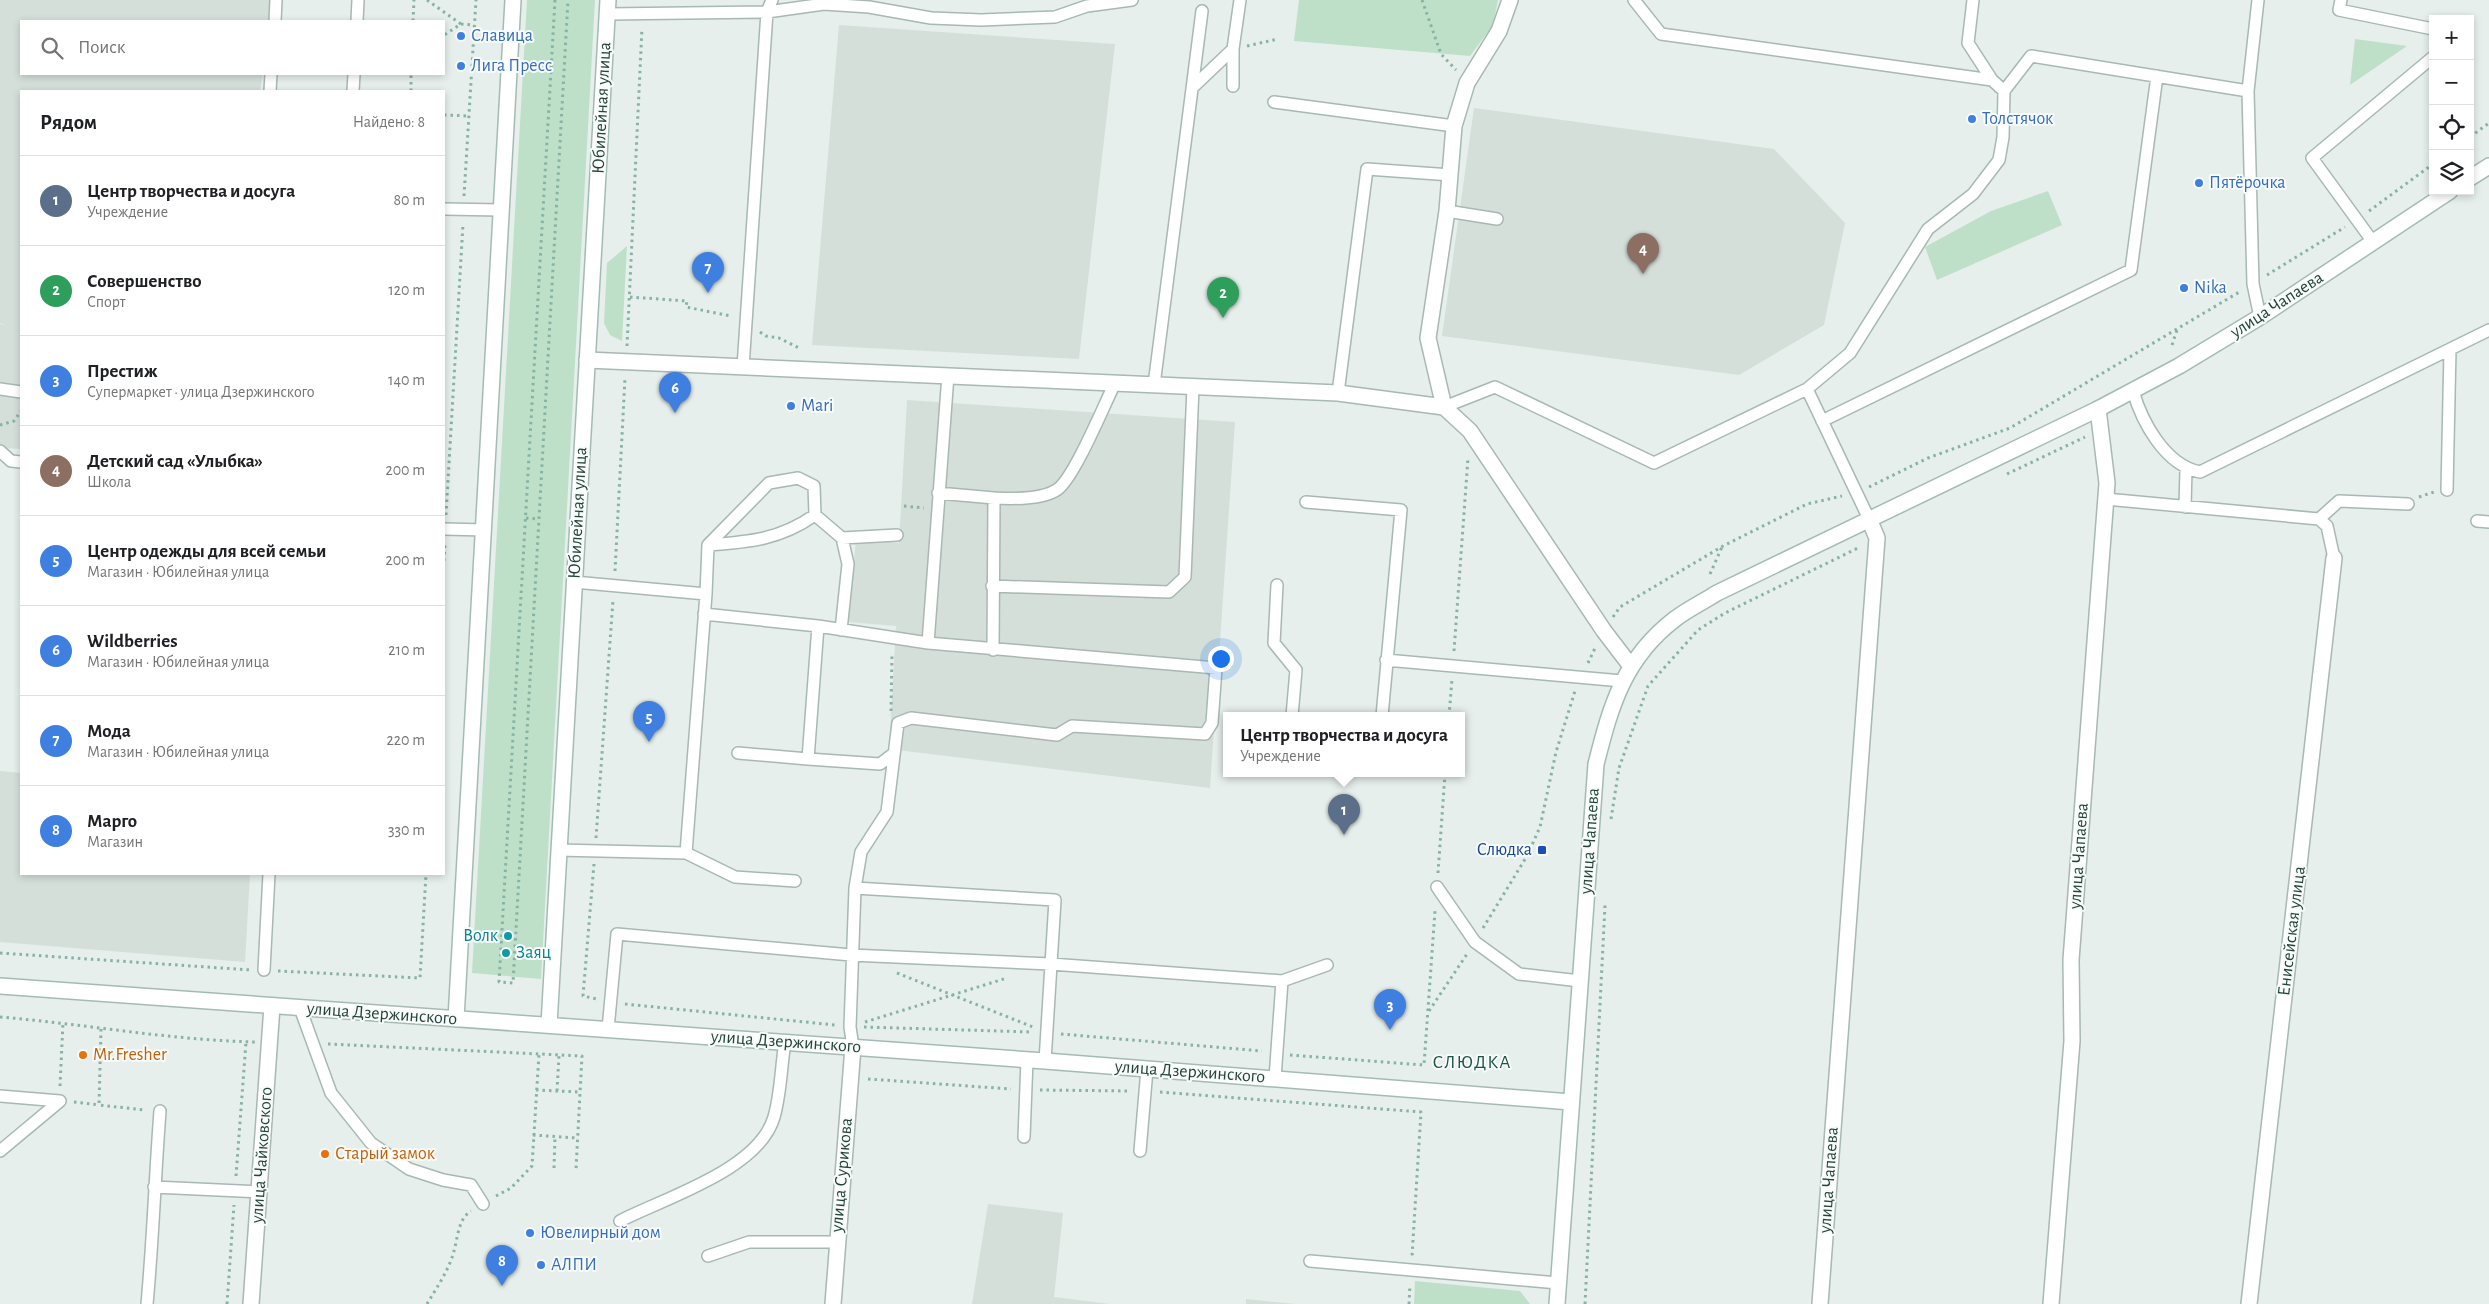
<!DOCTYPE html>
<html lang="ru">
<meta charset="utf-8">
<style>
body{margin:0;font-family:"Alegreya Sans",sans-serif;background:#f6f6f6;color:#202124}
.controls{position:absolute;right:15px;top:15px;display:grid;overflow:hidden;border-radius:0px;box-shadow:0 2px 8px #0003}
.controls button{width:45px;height:45px;display:grid;place-items:center;padding:0;border:0;border-bottom:1px solid #e0e0e0;background:#fff;color:#202124;font:25px sans-serif}
.you{position:absolute;left:1220px;top:658px;width:18px;height:18px;margin:-12px;border:4px solid #fff;border-radius:50%;background:#1a73e8;box-shadow:0 0 0 8px #1a73e833}
.badge{display:grid;place-items:center;width:32px;height:32px;border-radius:50%;background:#ea580c;color:#fff;font-size:16px;font-weight:700}
.pin{position:absolute;translate:-50% -41px;filter:drop-shadow(0 1px 2px #0008)}
.pin::after{content:'';position:absolute;top:26px;width:18px;height:15px;background:inherit;clip-path:polygon(0 0,100% 0,50% 100%)}
.popup{position:absolute;left:1223px;top:712px;width:242px;height:65px;box-sizing:border-box;display:grid;place-content:center;border-radius:0px;background:#fff;filter:drop-shadow(0 1px 4px #0005);font-size:16px;white-space:nowrap;color:#757577}
.popup b{font-size:19px;color:#202124}
.popup::after{content:'';position:absolute;left:50%;top:100%;margin-left:-10px;border:10px solid transparent;border-top-color:#fff}
.list{margin:0;padding:0;list-style:none}
h2{display:flex;justify-content:space-between;align-items:center;height:65px;margin:0;padding:0 20px;font-size:21px}
h2 small{font-size:16px;font-weight:400;color:#757577}
.list li{display:grid;grid-template-columns:32px 1fr auto;gap:15px;align-items:center;box-sizing:border-box;height:90px;padding:0 20px;border-top:1px solid #e0e0e0}
.list b{display:block;font-size:19px;white-space:nowrap}
.list p{margin:0;font-size:16px;white-space:nowrap;color:#757577}
.list em{font-size:16px;font-style:normal;color:#757577}
.icon{flex:none;width:28px;height:28px;fill:none;stroke:currentColor;stroke-width:2;stroke-linecap:round;stroke-linejoin:round}
.map{position:relative;flex:none;width:2489px;height:1304px;overflow:hidden}
.search{position:absolute;background:#fff;box-shadow:0 2px 8px #0003;left:20px;top:20px;width:425px;height:55px;display:flex;align-items:center;gap:12px;box-sizing:border-box;padding:0 18px;border-radius:0px;color:#757577;font-size:19px}
.panel{position:absolute;background:#fff;box-shadow:0 2px 8px #0003;left:20px;top:90px;width:425px;height:785px;border-radius:0px}
.map>svg:first-child{display:block}
.built{fill:#d4dfda}
.green{fill:#bfe0c8}
.lines{fill:none;stroke-linecap:round;stroke-linejoin:round}
.lane-casing{stroke:#a8b8b2;stroke-width:14}
.street-casing{stroke:#a8b8b2;stroke-width:18}
.secondary-casing{stroke:#a4bbb3;stroke-width:18}
.path{stroke:#86b3a5;stroke-width:3;stroke-dasharray:2.5 4;stroke-linecap:butt}
.lane{stroke:#fff;stroke-width:11}
.street{stroke:#fff;stroke-width:15}
.secondary{stroke:#fff;stroke-width:15}
.shop-dot{fill:#3f7fe0;stroke:#f7fbf9;stroke-width:2}
.transit-dot{fill:#1a4fb4;stroke:#f7fbf9;stroke-width:2}
.culture-dot{fill:#0f9aa8;stroke:#f7fbf9;stroke-width:2}
.food-dot{fill:#e8710a;stroke:#f7fbf9;stroke-width:2}
.labels{text-anchor:middle;dominant-baseline:central;stroke-width:4;stroke-linejoin:round;paint-order:stroke}
.shop-label{font-size:18px;fill:#366cbe;stroke:#f7fbf9;text-anchor:start}
.street-label{font-size:18px;fill:#24423a;stroke:#f7fbf9}
.transit-label{font-size:18px;fill:#164399;stroke:#f7fbf9;text-anchor:end}
.culture-label{font-size:18px;fill:#0d838f;stroke:#f7fbf9;text-anchor:end}
.food-label{font-size:18px;fill:#c56008;stroke:#f7fbf9;text-anchor:start}
.neighbourhood-label{font-size:19px;letter-spacing:1px;fill:#1f5548;stroke:#f7fbf9}
</style>
<div class="map">
<svg width="2489" height="1304" viewBox="0 0 2489 1304">
<rect width="100%" height="100%" fill="#e6efeb"/>
<path class="built" d="M0,0H271L269,21H21V74H263L260,91H21V449L4,448L0,451V324L6,325L0,323Z
M839,25L1115,44L1079,359L812,345Z
M1474,108L1774,149L1845,223L1824,325L1739,375L1442,336Z
M907,400L1235,422L1210,788L889,749L896,626L848,622L856,540L899,543Z
M0,771L21,773V874H250L245,962L0,942Z
M988,1204L1063,1213L1054,1297L1110,1304H972Z
M1246,1299L1295,1304H1246Z"/>
<path class="green" d="M527,0H595L541,979L472,973Z
M1299,0H1498L1493,25L1470,56L1294,41Z
M2355,39L2407,46L2350,85Z
M2048,191L2062,225L1937,280L1925,247L1991,211Z
M627,246L622,341L610,335L604,323L607,263Z
M1415,1281L1520,1291L1530,1304H1414Z"/>
<g class="lines">
<defs>
<path id="lane" d="M1634,0L1661,34L1992,80
M1973,0L1968,43L1992,80L2004,91L2031,56L2248,91
M2258,0L2248,91L2253,284L2260,317
M2341,0L2339,10L2433,29
M608,14L767,12L824,4L869,7L931,18L981,20L1055,17L1087,6L1132,0
M275,21L276,0
M357,21L358,0
M1233,86V49L1240,0
M1192,88L1233,49
M270,91L271,74
M353,91L354,74
M1274,102L1454,126
M444,209L500,210
M1447,211L1497,219
M2373,242L2312,158L2433,57
M743,367L767,12L772,0
M1154,385L1202,11
M0,389L21,392
M1807,389L1869,519
M2133,391C2142,422 2165,465 2200,472L2489,330
M1338,393L1367,169L1451,175
M1444,407L1495,387L1654,463L1807,389L1850,353L1928,229L1973,194L1999,160L2003,137L2004,91
M1822,421L2131,270L2157,76
M0,451L11,461L21,462
M798,478L814,486L815,515C779,540 749,542 708,545L769,483Z
M2447,490L2450,349
M938,493L994,498L993,650
M994,498C1012,499 1043,500 1058,489C1075,476 1104,405 1115,383
M2106,499L2319,519L2339,501L2408,504
M1306,502L1401,510L1382,716
M2185,507L2186,469
M815,515L842,538L848,564L841,630
M2319,519L2327,526L2334,558
M2477,521L2489,522
M444,529L485,530
M842,538L897,535
M574,582L706,594
M1277,585L1274,643L1296,670L1292,716
M992,586L1169,592L1185,577L1193,387
M704,614L818,626L808,759L738,753
M818,626L928,643L1216,668L1212,723L1205,734L1072,726L1057,735L911,718L898,723L887,812L861,852L855,888L850,1027L853,1047
M928,643L948,375
M1386,660L1622,681
M808,759L880,764L893,754
M558,850L686,853L735,877L795,881
M686,853L706,594L708,545
M1437,887L1475,942L1519,974L1580,981
M855,888L1055,900L1045,1061
M264,970L269,874
M1282,981L1327,965
M300,1008L331,1093L371,1143L409,1169L443,1180L471,1185L483,1204
M608,1029L617,934L851,955L1051,964L1282,981L1275,1078
M0,1096L60,1101
M1024,1137L1027,1060
M0,1151L60,1101
M1140,1151L1147,1069
M154,1187L259,1192
M620,1221C664,1198 759,1170 774,1117C781,1093 781,1066 785,1042
M708,1256L749,1242H837
M1310,1261L1558,1283
M147,1304C153,1240 155,1176 160,1111"/>
<path id="street" d="M1510,0L1499,31L1467,83L1454,126L1447,211L1428,338L1444,407L1470,431L1604,631L1630,665
M587,360L1338,393L1444,407
M251,1304L272,1006
M833,1304L853,1047
M1820,1304L1877,538L1869,519
M2051,1304L2072,1041L2071,960L2107,483L2098,409
M2249,1304L2334,558"/>
<path id="secondary" d="M2470,178L2489,166
M0,986L1045,1061L1571,1102
M456,1019L513,0
M549,1025L608,0
M1557,1304L1596,764C1611,705 1624,658 1675,619C1688,609 1703,602 1717,593L2098,409L2179,366L2260,317L2450,191"/>
</defs>
<use href="#lane" class="lane-casing"/>
<use href="#street" class="street-casing"/>
<use href="#secondary" class="secondary-casing"/>
<path class="path" d="M427,0L461,24L444,35
M555,0L499,982L513,983L568,0
M1422,0L1441,54L1456,70
M413,21L414,0
M461,24L474,25
M1247,46L1278,39
M411,91V74
M444,115L469,116
M2470,137L2489,123
M464,196L476,0
M2369,211L2433,164
M2267,275L2345,227
M630,297L687,301L686,307L731,316
M760,332L766,336L779,338L801,349
M2172,345L2177,330
M627,346L642,28
M0,425L14,421L21,411
M2007,474L2085,437
M1869,487L1928,458L2010,428L2241,291
M2419,497L2434,492
M904,506L924,508
M446,515L463,224
M526,518L539,519
M444,561L445,544
M615,571L625,378
M1710,574L1722,547
M1613,617L1620,607L1723,546L1807,504L1842,496
M1454,651L1468,458
M1588,663L1596,646
M891,711L892,653
M1449,716L1452,679
M1611,819L1619,768L1648,686L1698,630L1725,613L1860,547
M596,838L613,600
M594,864L583,996L597,999
M1438,873L1445,774
M1483,928L1527,856L1540,827L1556,752L1575,691
M0,953L251,970
M278,971L420,978L426,874
M897,973L1033,1027
M625,1004L835,1025
M1429,1011L1467,954
M0,1017C85,1024 169,1040 255,1042
M865,1022L1007,978
M864,1027L1032,1032
M101,1029L99,1105L145,1110
M1061,1034L1262,1051
M328,1044L582,1056L576,1169
M1290,1055L1424,1065L1435,911
M868,1079L1011,1089
M60,1086L63,1022
M536,1090L580,1092
M1040,1090L1131,1091
M557,1091L559,1055
M1160,1092L1421,1112L1412,1256
M74,1102L99,1105
M533,1135L577,1138
M554,1168L555,1136
M236,1176L246,1042
M496,1196L511,1188L532,1166L539,1054
M227,1304L234,1205
M427,1304C437,1287 449,1270 454,1251C458,1237 458,1219 471,1211
M1409,1304L1410,1285
M1585,1304L1605,905"/>
<use href="#lane" class="lane"/>
<use href="#street" class="street"/>
<use href="#secondary" class="secondary"/>
</g>
<g class="shop-dot">
<circle cx="461" cy="36" r="5"/>
<circle cx="461" cy="66" r="5"/>
<circle cx="1972" cy="119" r="5"/>
<circle cx="2199" cy="183" r="5"/>
<circle cx="2184" cy="288" r="5"/>
<circle cx="791" cy="406" r="5"/>
<circle cx="530" cy="1233" r="5"/>
<circle cx="541" cy="1265" r="5"/>
</g>
<rect class="transit-dot" x="1537" y="845" width="10" height="10" rx="2.5"/>
<g class="culture-dot">
<circle cx="508" cy="936" r="5"/>
<circle cx="506" cy="953" r="5"/>
</g>
<g class="food-dot">
<circle cx="83" cy="1055" r="5"/>
<circle cx="325" cy="1154" r="5"/>
</g>
<g class="labels">
<g class="shop-label">
<text x="471" y="36">Славица</text>
<text x="471" y="66">Лига Пресс</text>
<text x="1982" y="119">Толстячок</text>
<text x="2209" y="183">Пятёрочка</text>
<text x="2194" y="288">Nika</text>
<text x="801" y="406">Mari</text>
<text x="540" y="1233">Ювелирный дом</text>
<text x="551" y="1265">АЛПИ</text>
</g>
<g class="street-label">
<text transform="translate(602 108) rotate(-87)">Юбилейная улица</text>
<text transform="translate(2277 305) rotate(-33)">улица Чапаева</text>
<text transform="translate(578 513) rotate(-87)">Юбилейная улица</text>
<text transform="translate(1590 841) rotate(-86)">улица Чапаева</text>
<text transform="translate(2079 856) rotate(-86)">улица Чапаева</text>
<text transform="translate(2292 931) rotate(-83)">Енисейская улица</text>
<text transform="translate(382 1014) rotate(4)">улица Дзержинского</text>
<text transform="translate(786 1042) rotate(4)">улица Дзержинского</text>
<text transform="translate(1190 1072) rotate(4)">улица Дзержинского</text>
<text transform="translate(262 1155) rotate(-86)">улица Чайковского</text>
<text transform="translate(842 1175) rotate(-85)">улица Сурикова</text>
<text transform="translate(1829 1180) rotate(-86)">улица Чапаева</text>
</g>
<g class="transit-label">
<text x="1532" y="850">Слюдка</text>
</g>
<g class="culture-label">
<text x="498" y="936">Волк</text>
<text x="516" y="953" text-anchor="start">Заяц</text>
</g>
<g class="food-label">
<text x="93" y="1055">Mr.Fresher</text>
<text x="335" y="1154">Старый замок</text>
</g>
<g class="neighbourhood-label">
<text x="1472" y="1062">СЛЮДКА</text>
</g>
</g>
</svg>
<div class="controls">
<button>+</button>
<button>−</button>
<button><svg class="icon" aria-label="locate" viewBox="0 0 24 24"><circle cx="12" cy="12" r="6"/><path d="M12 2v4M12 18v4M2 12h4M18 12h4"/></svg></button>
<button><svg class="icon" aria-label="layers" viewBox="0 0 24 24"><path d="M12 4l9 5-9 5-9-5zM3 14l9 5 9-5"/></svg></button>
</div>
<div class="you"></div>
<div class="pin badge" style="left:1344px;top:835px;background:#5c6f8a">1</div>
<div class="popup"><b>Центр творчества и досуга</b>Учреждение</div>
<div class="pin badge" style="left:1223px;top:318px;background:#2e9e5b">2</div>
<div class="pin badge" style="left:1390px;top:1030px;background:#3f7fe0">3</div>
<div class="pin badge" style="left:1643px;top:274px;background:#8d6e63">4</div>
<div class="pin badge" style="left:649px;top:742px;background:#3f7fe0">5</div>
<div class="pin badge" style="left:675px;top:413px;background:#3f7fe0">6</div>
<div class="pin badge" style="left:708px;top:293px;background:#3f7fe0">7</div>
<div class="pin badge" style="left:502px;top:1286px;background:#3f7fe0">8</div>
<div class="search"><svg class="icon" aria-label="search" viewBox="0 0 24 24"><circle cx="10" cy="10" r="6"/><path d="M15 15l6 6"/></svg>Поиск</div>
<section class="panel">
<h2>Рядом<small>Найдено: 8</small></h2>
<ul class="list">
<li><span class="badge" style="background:#5c6f8a">1</span><div><b>Центр творчества и досуга</b><p>Учреждение</p></div><em>80 m</em></li>
<li><span class="badge" style="background:#2e9e5b">2</span><div><b>Совершенство</b><p>Спорт</p></div><em>120 m</em></li>
<li><span class="badge" style="background:#3f7fe0">3</span><div><b>Престиж</b><p>Супермаркет · улица Дзержинского</p></div><em>140 m</em></li>
<li><span class="badge" style="background:#8d6e63">4</span><div><b>Детский сад «Улыбка»</b><p>Школа</p></div><em>200 m</em></li>
<li><span class="badge" style="background:#3f7fe0">5</span><div><b>Центр одежды для всей семьи</b><p>Магазин · Юбилейная улица</p></div><em>200 m</em></li>
<li><span class="badge" style="background:#3f7fe0">6</span><div><b>Wildberries</b><p>Магазин · Юбилейная улица</p></div><em>210 m</em></li>
<li><span class="badge" style="background:#3f7fe0">7</span><div><b>Мода</b><p>Магазин · Юбилейная улица</p></div><em>220 m</em></li>
<li><span class="badge" style="background:#3f7fe0">8</span><div><b>Марго</b><p>Магазин</p></div><em>330 m</em></li>
</ul>
</section>
</div>
